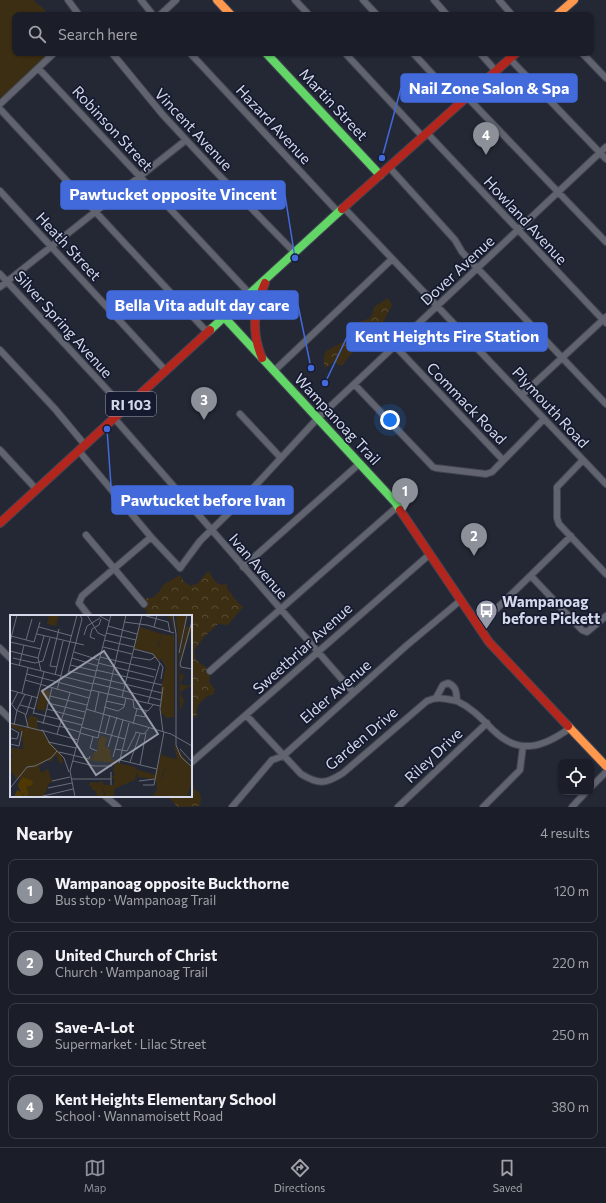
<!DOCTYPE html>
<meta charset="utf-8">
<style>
body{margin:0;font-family:Commissioner,sans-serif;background:#242730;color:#f1f3f6}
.controls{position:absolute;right:12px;bottom:12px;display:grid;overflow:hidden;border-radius:8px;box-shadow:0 1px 3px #0004}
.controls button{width:36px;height:36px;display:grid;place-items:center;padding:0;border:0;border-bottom:1px solid #393c45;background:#1b1e28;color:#f1f3f6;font:20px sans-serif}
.you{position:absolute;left:390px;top:420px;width:14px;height:14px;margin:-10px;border:3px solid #fff;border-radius:50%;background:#1a73e8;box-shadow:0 0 0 6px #1a73e833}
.badge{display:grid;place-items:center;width:26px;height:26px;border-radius:50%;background:#8c9099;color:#fff;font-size:13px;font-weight:700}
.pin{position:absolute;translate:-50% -33px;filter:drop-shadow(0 1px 2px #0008)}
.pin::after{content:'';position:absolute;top:21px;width:14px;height:12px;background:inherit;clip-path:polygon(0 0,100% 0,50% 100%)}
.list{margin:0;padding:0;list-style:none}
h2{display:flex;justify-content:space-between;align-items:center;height:52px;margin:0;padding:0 16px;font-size:17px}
h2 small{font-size:13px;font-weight:400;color:#a0a2a8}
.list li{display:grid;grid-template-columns:26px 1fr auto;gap:12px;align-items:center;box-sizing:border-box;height:64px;margin:0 8px 8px;padding:0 8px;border:1px solid #393c45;border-radius:8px}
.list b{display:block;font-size:15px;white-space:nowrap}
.list p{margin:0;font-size:13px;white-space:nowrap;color:#a0a2a8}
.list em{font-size:13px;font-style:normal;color:#a0a2a8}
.icon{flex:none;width:22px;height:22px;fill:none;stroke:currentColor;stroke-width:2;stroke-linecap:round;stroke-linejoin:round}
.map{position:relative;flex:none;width:606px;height:807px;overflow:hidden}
.search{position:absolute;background:#1b1e28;box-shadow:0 1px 3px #0004;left:12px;right:12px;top:12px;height:44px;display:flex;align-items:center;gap:10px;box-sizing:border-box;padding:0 14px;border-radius:8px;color:#a0a2a8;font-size:15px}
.sheet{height:340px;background:#1b1e28}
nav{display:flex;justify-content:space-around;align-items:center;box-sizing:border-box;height:56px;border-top:1px solid #393c45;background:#1b1e28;font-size:11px;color:#a0a2a8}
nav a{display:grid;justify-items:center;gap:2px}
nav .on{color:#8c9099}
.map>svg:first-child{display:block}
.forest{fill:url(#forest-crowns)}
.park{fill:#3c2e12}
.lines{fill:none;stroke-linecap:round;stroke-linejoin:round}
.street-casing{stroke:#424551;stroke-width:8}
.fast-casing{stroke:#424551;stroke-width:10}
.slow-casing{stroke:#424551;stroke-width:10}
.jam-casing{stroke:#424551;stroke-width:10}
.street{stroke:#61646f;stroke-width:6}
.fast{stroke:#63d668;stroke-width:8}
.slow{stroke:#ff974d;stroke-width:8}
.jam{stroke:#b3261e;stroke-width:8}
.labels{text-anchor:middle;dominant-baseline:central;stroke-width:3.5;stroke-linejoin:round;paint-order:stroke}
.shield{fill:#151a30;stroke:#9b9fb1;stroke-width:1}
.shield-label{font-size:14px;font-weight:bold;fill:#d4d8e8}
.street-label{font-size:15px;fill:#d4d8e8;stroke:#151a30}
.poi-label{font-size:15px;font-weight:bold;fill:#d4d8e8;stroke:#151a30;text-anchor:start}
.inset-road{fill:none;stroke:#6a6e7d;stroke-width:1}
.view{fill:#969aa9;fill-opacity:0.15;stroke:#969aa9;stroke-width:2}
.inset-edge{fill:none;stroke:#d4d8e8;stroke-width:2}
.leader{fill:none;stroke:#426adb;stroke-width:1.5}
.callout-dot{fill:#426adb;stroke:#151a30;stroke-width:1.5}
.callout{fill:#426adb;stroke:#426adb;stroke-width:1.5}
.callout-label{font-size:16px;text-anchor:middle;font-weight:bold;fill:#fff}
</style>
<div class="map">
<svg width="606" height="807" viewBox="0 0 606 807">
<defs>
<pattern id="forest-crowns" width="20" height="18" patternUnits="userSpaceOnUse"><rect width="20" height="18" fill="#3c2e12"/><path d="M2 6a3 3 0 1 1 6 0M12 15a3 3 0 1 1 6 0" fill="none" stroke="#574c34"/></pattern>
</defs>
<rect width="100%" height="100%" fill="#242835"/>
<path class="forest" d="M388,298L392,305L382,324L376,331L367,329L359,338L354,340L350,349L352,353L341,366L334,362L325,368C320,348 331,350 344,341C350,336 352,327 358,323C369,317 371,322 374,307Z
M208,571C215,579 215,587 227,584V588C232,595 236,601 243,607L228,625L218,624L203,638L194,651L196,660L211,671L209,682L215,689L213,695H209C201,701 195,706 197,716L191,718V616H146L147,611L143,607V602L146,598H152L159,592L163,585L180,575L184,582L191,586L198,583Z
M191,782L195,790L199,792L201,798L200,806L178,807L167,796H191Z"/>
<path class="park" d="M0,0H33L45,10L46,15H15V53H53L0,103Z"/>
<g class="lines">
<defs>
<path id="street" d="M68,0L79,15
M141,0L153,15
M295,0L309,15
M363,0L377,15
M434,0L447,15
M499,0L512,15
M160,15L176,0
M112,53L163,115L216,172L295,253
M190,53L339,213
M345,53L423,137
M413,53L460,104
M480,53L496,71
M582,53L606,78
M510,59L606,159
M38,68L250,294
M467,97L606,242
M0,104L54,53
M0,109L208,333
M427,133L606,323
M389,167L455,240L462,252L606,404
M0,191L166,371
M345,209L606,484
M0,274L125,409
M0,287L186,140
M395,346L503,460
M0,350L55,409L85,445
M274,371L392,259
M355,385L433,467L436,468L486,474L492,472L544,419
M522,395L606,317
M240,414L281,458
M115,419L353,692
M0,450L37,490
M79,451L151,537L180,568L200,541L244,498L317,419L606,147
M583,460L557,487V518L559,524L606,574
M86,535L144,604
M243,567L359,464
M531,576L582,630L587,632L606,616
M89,616L79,603L82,596L151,537
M478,627L571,536
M0,648L11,659
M210,671L398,506
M436,698L443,685L448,683C457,687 456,692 457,701C472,708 482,719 493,730C519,756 544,747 570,728
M0,709L11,720
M246,715L301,774C319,785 326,784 343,773L427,701C438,696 446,699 457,701
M192,762L430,554
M591,787L606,772
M105,796L118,807
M232,807L272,760L283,756L406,646L461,600
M398,807L487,723
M483,807L520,770L523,746
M572,807L586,792"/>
<path id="fast" d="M266,53L380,175
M225,318L395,502L400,510
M210,330L342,209"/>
<path id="slow" d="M217,0L231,15
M557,15L574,0
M568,726L606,766"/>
<path id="jam" d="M342,209L516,53
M262,358C251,332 253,308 265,283
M400,510L489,642L568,726
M0,523L210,330"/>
</defs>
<use href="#street" class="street-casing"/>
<use href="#fast" class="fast-casing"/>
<use href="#slow" class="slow-casing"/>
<use href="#jam" class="jam-casing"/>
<use href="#street" class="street"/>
<use href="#fast" class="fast"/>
<use href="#slow" class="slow"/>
<use href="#jam" class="jam"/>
</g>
<defs>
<symbol id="bus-pin" viewBox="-11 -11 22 30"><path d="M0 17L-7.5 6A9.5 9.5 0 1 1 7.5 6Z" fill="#969aa9" stroke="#151a30"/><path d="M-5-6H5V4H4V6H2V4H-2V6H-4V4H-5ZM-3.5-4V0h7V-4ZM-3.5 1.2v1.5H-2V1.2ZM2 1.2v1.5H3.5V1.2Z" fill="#fff"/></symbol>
</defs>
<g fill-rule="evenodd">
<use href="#bus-pin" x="474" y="598" width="25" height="34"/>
</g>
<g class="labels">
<rect class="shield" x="106" y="392" width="50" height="24" rx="3"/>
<g class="shield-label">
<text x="131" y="404">RI 103</text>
</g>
<g class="street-label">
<text transform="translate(334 104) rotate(47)">Martin Street</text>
<text transform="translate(274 124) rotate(47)">Hazard Avenue</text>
<text transform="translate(113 128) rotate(47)">Robinson Street</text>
<text transform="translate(194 129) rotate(47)">Vincent Avenue</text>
<text transform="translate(526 220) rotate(47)">Howland Avenue</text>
<text transform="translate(69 246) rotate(47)">Heath Street</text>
<text transform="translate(457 270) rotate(-43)">Dover Avenue</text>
<text transform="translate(64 324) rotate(48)">Silver Spring Avenue</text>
<text transform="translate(467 403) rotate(46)">Commack Road</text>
<text transform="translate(551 407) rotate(47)">Plymouth Road</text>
<text transform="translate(338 419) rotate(47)">Wampanoag Trail</text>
<text transform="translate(259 566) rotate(49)">Ivan Avenue</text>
<text transform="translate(302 648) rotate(-42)">Sweetbriar Avenue</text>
<text transform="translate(335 691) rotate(-41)">Elder Avenue</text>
<text transform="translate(361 738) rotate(-40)">Garden Drive</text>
<text transform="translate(433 755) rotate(-43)">Riley Drive</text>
</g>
<g class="poi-label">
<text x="502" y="601">Wampanoag<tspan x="502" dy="17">before Pickett</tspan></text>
</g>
</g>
<g transform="translate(10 615)">
<rect width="182" height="182" fill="#242835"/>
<path d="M164,129L182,153L178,157L169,158L154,154L151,165L128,162L126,154L145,160L152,137L153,141L167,144Z" fill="#3c2e12"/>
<path d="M156,0H162L164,7V102L155,103V100L151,99V74L156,52L151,44L148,45L140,37L141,32H149L152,19L164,21L162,5ZM166,0H177L169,34ZM176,11L182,13L170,45V59L174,60L170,69L178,71L182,68V70L170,77L174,86L170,96L169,43ZM20,100L28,103L27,113L52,140L53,146L50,149L46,140L41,146H36L29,151L31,158L38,154L42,167L38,168L36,177L18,182L19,179L11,163L10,171L7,170L11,162L6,164L3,158L0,157L3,140L0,139V133L14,134L11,117L0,111V108L14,113V118ZM91,121L97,123L95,131L100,134L101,143L107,148L125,152L127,156L125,165L104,174V182H93L96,179L93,174L78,170L81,167L88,168L92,166L94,170H104V163L101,162L105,160L103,156L105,148L78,145L83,143L84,137H87L88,126ZM182,153V167L177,182H142L147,174L146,164H152L155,154L172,158Z" fill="#3c2e12"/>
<path d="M39,0H49L46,11L37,9ZM130,12L152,19L147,35L142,31L140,37L124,34ZM31,74L40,77L35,96L26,94ZM14,113L31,115L47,136L34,138L28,150H19L8,163L0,154V145L5,136L13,137ZM15,162L41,163L42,167L39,168L34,181L18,182L19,179L16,172L22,170L23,166ZM81,169L91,171L95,181L88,182L85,175H82Z" fill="#3c2e12"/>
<path d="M12,162L23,166L22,170L16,172L19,179L15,182L12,178L13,182H4L7,175L11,177L8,171Z" fill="#503805"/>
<path class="inset-road" d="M77,0L88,18L95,21M88,0L99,6M133,0L158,7L160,17M163,0L166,19V130L171,142L182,152M182,6L170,49L171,52L182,54M114,7L137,10L164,18M98,11L127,19M29,12L62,21M144,12L147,0M96,18L126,25M27,19L74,30M74,20L77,11L90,3M1,21L24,27L30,7M85,24L80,22L82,14L89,10L91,4M16,25L22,4M94,25L124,32M0,27L31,34M0,27L7,0M93,32L122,39M124,34L143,39L153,52L151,64M0,36L28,43M64,37L89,45M169,38L177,0M90,42L146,55M122,42L140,45L145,42M3,43L25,48L33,46L40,23M62,43L88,51M0,48L83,69M88,48L144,62M60,50L86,56M9,51L14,30M47,52L40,51L49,14M86,55L152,70M31,56L28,43L34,21M59,56L84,62M58,58L72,4L70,0M17,59L81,76M45,60L53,26M85,62L152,78M15,65L79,83M83,68L151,85M0,75L28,83M47,75L67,0M81,75L150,91M12,78L18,53M40,81L77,90M112,82L132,0M123,85L124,93L138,96L143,90M96,86L114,90M0,87L6,95L15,99L18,112M38,88L75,97M138,88L150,48M2,89L8,77M10,90L25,94M94,92L108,96L114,92L116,83M37,94L74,104M76,94L161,119L182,131M85,96L89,77M24,98L72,110M23,99L34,57M16,100L22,81M125,100L135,102L136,96M27,106L49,112M0,108L33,116L40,129L54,143L59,157M33,109L42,73M123,109L127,94M4,110L7,95L15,79M49,111L70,117M71,112L115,124M0,113L9,118L7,124L0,123M31,115L68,125M125,117L134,119L139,113M153,117L150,94L153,72M70,118L88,123L116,0M47,119L60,78M95,119L100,100M83,122L80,133L87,136M38,127L66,133M0,129L9,131L12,116M98,132L107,102M105,134L117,136L126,118M170,134L182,147M49,137L79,144L80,141M103,142L113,105M110,145L147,154M63,146L84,151H102M120,147L130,119M109,148L119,108M130,150L136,118M101,157V170M61,164H101M42,166L60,162M129,166L145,164M133,170H144L154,117M1,172L17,152L25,151L41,143L47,136M38,173L62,168M29,182L63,174M65,182L60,156L101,0"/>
<path class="view" d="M94,36L148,119L86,160L32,76Z"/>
<rect width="182" height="182" class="inset-edge"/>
</g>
<path class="leader" d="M382 158L401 88M295 258L285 195M311 368L298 305M325 383L347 337M107 429L112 500"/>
<g class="callout-dot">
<circle cx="382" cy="158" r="4"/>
<circle cx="295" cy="258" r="4"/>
<circle cx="311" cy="368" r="4"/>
<circle cx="325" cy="383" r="4"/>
<circle cx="107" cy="429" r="4"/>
</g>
<g class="callout">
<rect x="401" y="74" width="176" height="28" rx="4"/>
<rect x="61" y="181" width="224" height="28" rx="4"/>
<rect x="107" y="291" width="191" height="28" rx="4"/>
<rect x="347" y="323" width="200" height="28" rx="4"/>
<rect x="112" y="486" width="181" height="28" rx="4"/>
</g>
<g class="callout-label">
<text x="489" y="94">Nail Zone Salon &amp; Spa</text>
<text x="173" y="200">Pawtucket opposite Vincent</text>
<text x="202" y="311">Bella Vita adult day care</text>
<text x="447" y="342">Kent Heights Fire Station</text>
<text x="203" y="506">Pawtucket before Ivan</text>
</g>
</svg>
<div class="controls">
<button><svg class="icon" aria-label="locate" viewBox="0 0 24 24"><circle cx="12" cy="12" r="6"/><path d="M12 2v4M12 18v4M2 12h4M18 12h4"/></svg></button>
</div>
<div class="you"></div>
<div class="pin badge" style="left:405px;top:511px">1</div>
<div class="pin badge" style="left:474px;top:556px">2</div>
<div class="pin badge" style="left:204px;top:420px">3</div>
<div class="pin badge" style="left:486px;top:155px">4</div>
<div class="search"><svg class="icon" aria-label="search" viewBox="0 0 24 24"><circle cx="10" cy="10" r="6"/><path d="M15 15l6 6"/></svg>Search here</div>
</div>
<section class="sheet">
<h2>Nearby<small>4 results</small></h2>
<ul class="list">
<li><span class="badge">1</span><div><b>Wampanoag opposite Buckthorne</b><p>Bus stop · Wampanoag Trail</p></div><em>120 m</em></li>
<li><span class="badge">2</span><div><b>United Church of Christ</b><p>Church · Wampanoag Trail</p></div><em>220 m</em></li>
<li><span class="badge">3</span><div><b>Save-A-Lot</b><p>Supermarket · Lilac Street</p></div><em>250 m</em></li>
<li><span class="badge">4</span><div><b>Kent Heights Elementary School</b><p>School · Wannamoisett Road</p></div><em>380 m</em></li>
</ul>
</section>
<nav>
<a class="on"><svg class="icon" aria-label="map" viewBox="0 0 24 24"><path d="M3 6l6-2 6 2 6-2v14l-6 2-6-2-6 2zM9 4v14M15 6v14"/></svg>Map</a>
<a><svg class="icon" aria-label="directions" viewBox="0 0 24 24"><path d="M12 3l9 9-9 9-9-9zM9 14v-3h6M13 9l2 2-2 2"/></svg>Directions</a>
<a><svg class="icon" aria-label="saved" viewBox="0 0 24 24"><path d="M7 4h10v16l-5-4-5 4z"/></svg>Saved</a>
</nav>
